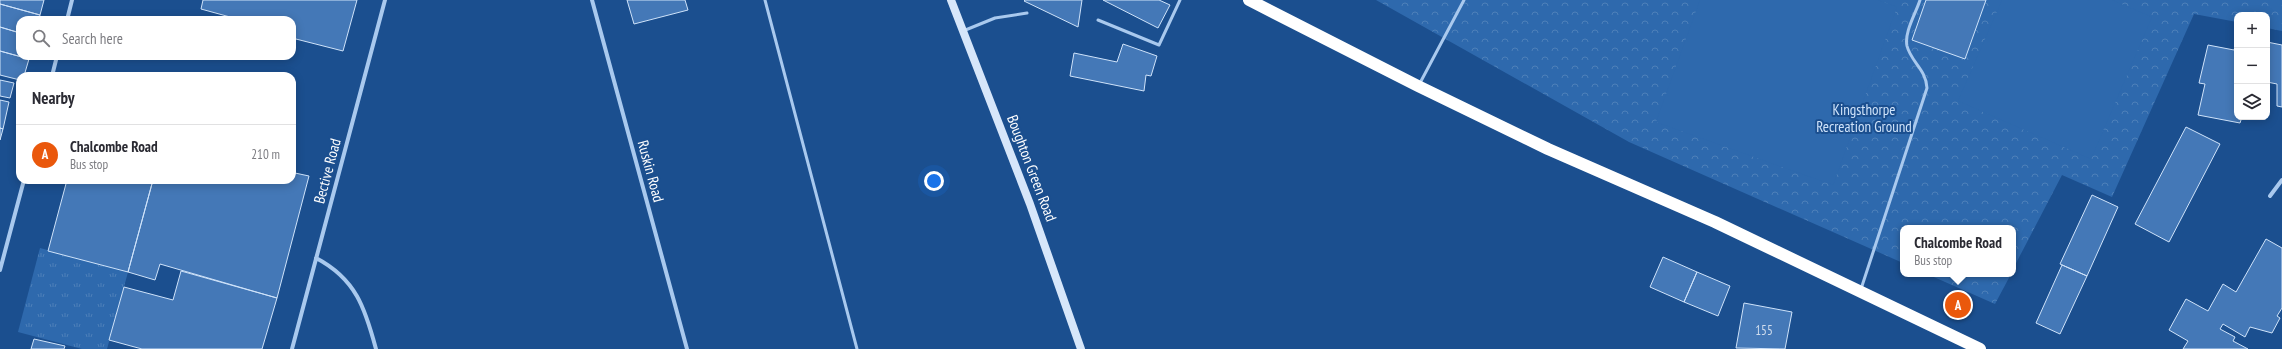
<!DOCTYPE html>
<meta charset="utf-8">
<style>
body{margin:0;font-family:"PT Sans Narrow",sans-serif;background:#f7f7f7;color:#2b2b33}
.controls{position:absolute;right:12px;top:12px;display:grid;overflow:hidden;border-radius:8px;box-shadow:0 2px 10px #0003}
.controls button{width:36px;height:36px;display:grid;place-items:center;padding:0;border:0;border-bottom:1px solid #e1e1e2;background:#fff;color:#2b2b33;font:20px sans-serif}
.you{position:absolute;left:934px;top:181px;width:14px;height:14px;margin:-10px;border:3px solid #fff;border-radius:50%;background:#1a73e8;box-shadow:0 0 0 6px #1a73e833}
.badge{display:grid;place-items:center;width:26px;height:26px;border-radius:50%;background:#ea580c;color:#fff;font-size:13px;font-weight:700}
.pin{position:absolute;translate:-50% -50%;border:2px solid #fff;box-shadow:0 1px 4px #0006}
.popup{position:absolute;left:1900px;top:225px;width:116px;height:52px;box-sizing:border-box;display:grid;place-content:center;border-radius:8px;background:#fff;filter:drop-shadow(0 1px 3px #0005);font-size:13px;white-space:nowrap;color:#7c7c81}
.popup b{font-size:15px;color:#2b2b33}
.popup::after{content:'';position:absolute;left:50%;top:100%;margin-left:-8px;border:8px solid transparent;border-top-color:#fff}
.list{margin:0;padding:0;list-style:none}
h2{display:flex;justify-content:space-between;align-items:center;height:52px;margin:0;padding:0 16px;font-size:17px}
h2 small{font-size:13px;font-weight:400;color:#7c7c81}
.list li{display:grid;grid-template-columns:26px 1fr auto;gap:12px;align-items:center;box-sizing:border-box;height:60px;padding:0 16px;border-top:1px solid #e1e1e2}
.list b{display:block;font-size:15px;white-space:nowrap}
.list p{margin:0;font-size:13px;white-space:nowrap;color:#7c7c81}
.list em{font-size:13px;font-style:normal;color:#7c7c81}
.icon{flex:none;width:22px;height:22px;fill:none;stroke:currentColor;stroke-width:2;stroke-linecap:round;stroke-linejoin:round}
.map{position:relative;flex:none;width:2282px;height:349px;overflow:hidden}
.search{position:absolute;background:#fff;box-shadow:0 2px 10px #0003;left:16px;top:16px;width:280px;height:44px;display:flex;align-items:center;gap:10px;box-sizing:border-box;padding:0 14px;border-radius:12px;color:#7c7c81;font-size:15px}
.panel{position:absolute;background:#fff;box-shadow:0 2px 10px #0003;left:16px;top:72px;width:280px;height:112px;border-radius:12px}
.map>svg:first-child{display:block}
.grass{fill:url(#grass-tufts)}
.park{fill:url(#park-crowns)}
.pitch{fill:#2e69ad}
.building{fill:#4478b7;stroke:#cfe3fa}
.lines{fill:none;stroke-linecap:round;stroke-linejoin:round}
.lane{stroke:#a9c9ee;stroke-width:3}
.street{stroke:#a9c9ee;stroke-width:4}
.secondary{stroke:#d6e6fa;stroke-width:8}
.highway{stroke:#fff;stroke-width:12}
.labels{text-anchor:middle;dominant-baseline:central;stroke-width:4;stroke-linejoin:round;paint-order:stroke}
.number-label{font-size:13px;fill:#d0dded}
.park-label{font-size:15px;fill:#cfe3fa;stroke:#1b4f8f}
.street-label{font-size:15px;fill:#fff;stroke:#1b4f8f}
</style>
<div class="map">
<svg width="2282" height="349" viewBox="0 0 2282 349">
<defs>
<pattern id="grass-tufts" width="24" height="20" patternUnits="userSpaceOnUse"><rect width="24" height="20" fill="#2e69ad"/><path d="M3 7l-1-3M5 7V3M7 7l1-3M15 17l-1-3M17 17v-4M19 17l1-3" fill="none" stroke="#4d80b9"/></pattern>
<pattern id="park-crowns" width="20" height="18" patternUnits="userSpaceOnUse"><rect width="20" height="18" fill="#2e69ad"/><path d="M2 6a3 3 0 1 1 6 0M12 15a3 3 0 1 1 6 0" fill="none" stroke="#4d80b9"/></pattern>
</defs>
<rect width="100%" height="100%" fill="#1b4f8f"/>
<path class="grass" d="M40,248L128,272L107,349H82L18,332Z"/>
<path class="park" d="M1376,0H2282V31L2267,28V15H2237V22L2194,14L2112,197L2062,175L2013,269V228H1903V263L1629,142Z
M1927,274H2011L1995,304Z"/>
<path class="pitch" d="M1700,0H1878L1897,7L1833,185L1656,122Z
M2002,0H2112L2152,17L2091,159L1958,101Z"/>
<path class="building" d="M0,0H44L40,15L0,4Z
M203,0H357L343,51L292,38V20H241L201,9Z
M627,0H685L688,10L634,24Z
M1082,0L1078,27L1024,1L1025,0Z
M1103,0H1159L1170,5L1158,28Z
M1926,0H1986L1965,59L1912,40Z
M0,4L40,15L39,20H20V33L0,27Z
M0,27L20,33V56H29V59L0,51Z
M2237,40V117H2242L2240,123L2198,115L2205,84L2199,83L2208,45L2234,50Z
M2267,42L2282,45V107L2277,106V84L2267,82Z
M1123,44L1157,56L1151,76L1146,75L1144,91L1070,76L1074,53L1117,62Z
M0,51L29,59L24,76H20V80L0,75Z
M0,80L14,83L10,98L0,96Z
M0,100L9,102L3,129L0,128Z
M2186,127L2220,144L2169,242L2135,224Z
M0,128L3,129L0,140Z
M292,170L295,171V173L309,176L277,298L160,264L155,280L128,272L153,180H292Z
M67,180H153L128,272L48,251Z
M2092,195L2118,207L2087,276L2060,264Z
M2266,239L2282,248V308L2277,316L2280,318L2272,333L2250,327L2245,337L2223,324L2220,329L2235,337L2233,341L2248,349H2183L2188,341L2169,330L2186,299L2208,311L2223,284L2236,292Z
M1663,257L1697,272L1684,302L1650,287Z
M2062,265L2087,276L2060,334L2036,323Z
M181,271L277,298L262,349H142L109,340L124,287L173,300Z
M1697,272L1730,286L1718,316L1684,302Z
M1744,303L1792,312L1785,349L1736,348Z
M34,339L65,346L64,349H31Z"/>
<g class="lines">
<path class="lane" d="M765,0L857,349
M1098,20L1159,45L1180,0
M963,31L995,18L1027,13
M1420,83L1464,0
M1861,289L1927,88C1926,69 1911,62 1907,46C1904,32 1916,13 1920,0"/>
<path class="street" d="M592,0L687,349
M67,20L72,0
M52,76L57,56
M2270,196L2282,180
M316,258C356,279 365,308 376,349
M0,270L24,180
M292,349L385,0"/>
<path class="secondary" d="M951,0L1030,204L1081,349"/>
<path class="highway" d="M1249,0L1418,86L1548,149L1715,222L1980,349"/>
</g>
<g class="labels">
<g class="number-label">
<text x="1764" y="330">155</text>
</g>
<g class="park-label">
<text x="1864" y="109">Kingsthorpe<tspan x="1864" dy="17">Recreation Ground</tspan></text>
</g>
<g class="street-label">
<text transform="translate(1032 168) rotate(69)">Boughton Green Road</text>
<text transform="translate(327 171) rotate(-75)">Bective Road</text>
<text transform="translate(651 171) rotate(75)">Ruskin Road</text>
</g>
</g>
</svg>
<div class="controls">
<button>+</button>
<button>−</button>
<button><svg class="icon" aria-label="layers" viewBox="0 0 24 24"><path d="M12 4l9 5-9 5-9-5zM3 14l9 5 9-5"/></svg></button>
</div>
<div class="you"></div>
<div class="pin badge" style="left:1958px;top:305px">A</div>
<div class="popup"><b>Chalcombe Road</b>Bus stop</div>
<div class="search"><svg class="icon" aria-label="search" viewBox="0 0 24 24"><circle cx="10" cy="10" r="6"/><path d="M15 15l6 6"/></svg>Search here</div>
<section class="panel">
<h2>Nearby<small></small></h2>
<ul class="list">
<li><span class="badge">A</span><div><b>Chalcombe Road</b><p>Bus stop</p></div><em>210 m</em></li>
</ul>
</section>
</div>
